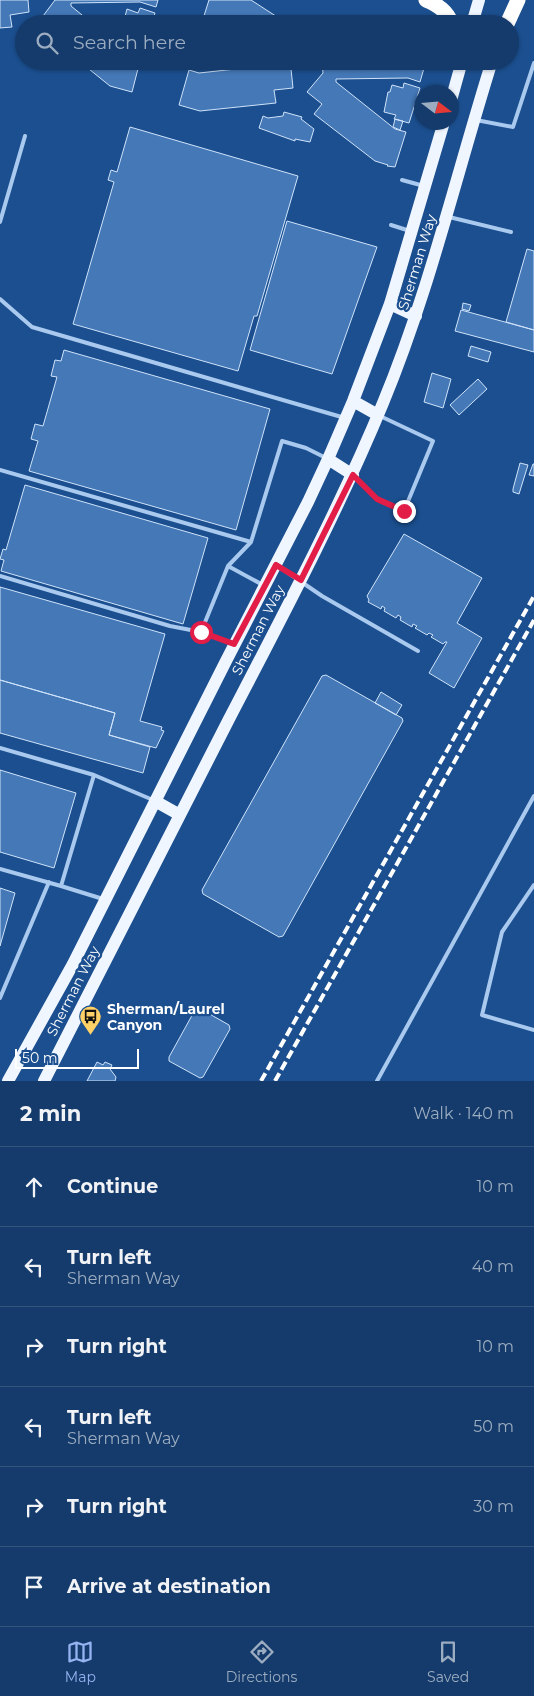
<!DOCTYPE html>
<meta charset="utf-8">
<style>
body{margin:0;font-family:Montserrat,sans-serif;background:#1d4271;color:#f1f3f6}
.compass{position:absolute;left:414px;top:85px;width:45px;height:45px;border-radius:50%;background:#143b6b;box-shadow:0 1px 4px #0004;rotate:106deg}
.scale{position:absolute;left:15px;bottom:12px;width:124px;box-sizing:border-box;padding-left:5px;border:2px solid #fff;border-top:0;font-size:14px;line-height:18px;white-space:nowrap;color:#fff;-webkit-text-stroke:4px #1b4f8f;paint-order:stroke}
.stop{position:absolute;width:15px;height:15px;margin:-11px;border:4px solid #e11d48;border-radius:50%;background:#fff}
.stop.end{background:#e11d48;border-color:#fff;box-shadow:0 1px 5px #0008}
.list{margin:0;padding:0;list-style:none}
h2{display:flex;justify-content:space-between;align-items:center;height:65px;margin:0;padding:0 20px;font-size:21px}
h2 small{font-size:16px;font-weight:400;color:#9dadc1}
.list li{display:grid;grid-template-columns:32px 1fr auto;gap:15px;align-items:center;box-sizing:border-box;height:80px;padding:0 20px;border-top:1px solid #33557e}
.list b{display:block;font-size:19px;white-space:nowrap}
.list p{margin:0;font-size:16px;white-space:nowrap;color:#9dadc1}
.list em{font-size:16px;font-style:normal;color:#9dadc1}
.icon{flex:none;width:28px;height:28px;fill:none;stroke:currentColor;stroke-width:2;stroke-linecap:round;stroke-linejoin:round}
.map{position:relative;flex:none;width:534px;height:1081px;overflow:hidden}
.search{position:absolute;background:#143b6b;box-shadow:0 1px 4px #0004;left:15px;right:15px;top:15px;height:55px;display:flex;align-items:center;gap:12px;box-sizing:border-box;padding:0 18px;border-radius:28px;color:#9dadc1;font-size:19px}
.sheet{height:545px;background:#143b6b}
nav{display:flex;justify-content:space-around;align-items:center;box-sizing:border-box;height:70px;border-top:1px solid #33557e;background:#143b6b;font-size:14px;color:#9dadc1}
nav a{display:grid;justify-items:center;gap:2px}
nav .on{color:#95b2f1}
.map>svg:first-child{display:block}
.building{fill:#4478b7;stroke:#cfe3fa}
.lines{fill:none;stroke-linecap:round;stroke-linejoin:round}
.service{stroke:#a9c9ee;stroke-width:4}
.primary{stroke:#f0f6ff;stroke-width:12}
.motorway{stroke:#fff;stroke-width:15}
.rail{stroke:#fff;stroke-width:4;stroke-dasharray:9 4;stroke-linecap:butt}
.route{stroke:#e11d48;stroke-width:6}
.labels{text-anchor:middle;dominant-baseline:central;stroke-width:4.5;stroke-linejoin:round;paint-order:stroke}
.street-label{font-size:14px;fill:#fff;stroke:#1b4f8f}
.poi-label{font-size:14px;font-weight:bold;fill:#fff;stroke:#1b4f8f;text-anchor:start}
</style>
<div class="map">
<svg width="534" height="1081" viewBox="0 0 534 1081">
<rect width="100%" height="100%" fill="#1b4f8f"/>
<path class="building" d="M0,0H28L29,12L10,15L12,27L0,28Z
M55,0H158L156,7L140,2L71,3V6L93,24H52L43,16Z
M209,0H251L288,24H217L203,19Z
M140,8L155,13L153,20L156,21L155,24H123L127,9L138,13Z
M79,61H140L132,92L110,86Z
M274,61H292L291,69L293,88L274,90L276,103L200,111L179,105L189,70L199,73L273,65Z
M312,61H426L420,82L408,78L336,79V82L395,129L406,132L395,167L387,166L388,165L375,161L314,114L322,104L307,92L323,73L322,62Z
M404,83L420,88L409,123L394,119L396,115L384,112L388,92H390L392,85L403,88Z
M284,112L302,117L301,119L314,129L310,142L295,139V141L259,128L263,116L268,118L283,116Z
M395,119L403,121L400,130L393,127Z
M130,127L298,176L257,316H254L238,371L73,324L114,182L108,180L111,170L117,172Z
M287,221L377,247L332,374L250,350Z
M527,249L534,251V330L506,322Z
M463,303L471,305L469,311L462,309Z
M461,310L534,330V352L455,331Z
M471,346L491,352L488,362L468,356Z
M64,350L270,409L236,530L29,471L38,441L31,439L35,424L43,426L57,377L51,376L55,360L61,361Z
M432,373L451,379L443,408L424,402Z
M478,379L487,389L459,415L450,405Z
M520,463L528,465L519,494L513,492V489Z
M533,464H534V476L529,475Z
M25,485L208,538L183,624L1,571L4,560L0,559L3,549L6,550Z
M404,534L482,578L457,623L482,638L454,688L429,673L447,642H445L443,644L431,637L433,635L429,633L427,635L415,628L417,626L413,624L412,627L400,620L401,617L398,615L396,618L384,611L385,608L382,606L381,609L368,602L369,600L367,596Z
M0,587L165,634L140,721L162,727L161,730L164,731L156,748L109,735L115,713L0,680Z
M326,675L402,718L403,721L283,936L279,937L203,894L202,890L322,676Z
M0,680L115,713L109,735L150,747L143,773L0,733Z
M381,692L402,705L396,715L375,703Z
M0,770L76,793L54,868L0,852Z
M0,888L15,893L0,946Z
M199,1008L229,1025L230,1029L203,1077L200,1078L169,1061V1057L195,1010Z
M97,1062L103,1065L105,1062L112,1065L110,1069L116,1077L115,1081H87Z"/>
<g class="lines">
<path class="service" d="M476,120L513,127L534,63
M402,180L424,186
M449,217L511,232
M0,222L25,136
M391,225L410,231
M0,299L32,327L345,418
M0,470L251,542
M354,476L377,499L404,511L433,441L380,416
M228,566L263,585
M278,566L322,596L418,651
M0,576L170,626L201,632
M233,644L201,632L228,566L251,542L282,441L306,448L326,458
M0,748L94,775L153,800
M94,775L61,886L103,899
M0,869L61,886
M534,885L502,932L482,1015L534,1030
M0,998L49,882
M377,1081L534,796"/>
<path class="primary" d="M472,24L479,0
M452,97L462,61
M390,304L416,316
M353,401L378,415
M328,459L353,475
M155,801L180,815
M8,1081L73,964L226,661L308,502L328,459L353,401L390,304L444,122
M44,1081C105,961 166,841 228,721C282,617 338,512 383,403C429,292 456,176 492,61"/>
<path class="motorway" d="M426,0C438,5 447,11 452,24
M507,24L518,0"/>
<path class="rail" d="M261,1081L534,596
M275,1081L534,620"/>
</g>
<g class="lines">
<path class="route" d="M201,632L234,644L276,565L301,580L353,475L377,499L404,511"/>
</g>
<defs>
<symbol id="bus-pin" viewBox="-11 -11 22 30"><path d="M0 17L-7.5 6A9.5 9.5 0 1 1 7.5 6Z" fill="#ffd166" stroke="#1b4f8f"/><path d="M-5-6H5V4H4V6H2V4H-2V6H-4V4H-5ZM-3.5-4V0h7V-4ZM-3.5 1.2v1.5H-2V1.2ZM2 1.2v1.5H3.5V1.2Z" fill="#111"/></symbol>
</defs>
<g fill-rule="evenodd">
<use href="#bus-pin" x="78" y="1004" width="25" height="34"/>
</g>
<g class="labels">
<g class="street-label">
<text transform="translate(417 262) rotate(-73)">Sherman Way</text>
<text transform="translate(258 630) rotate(-63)">Sherman Way</text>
<text transform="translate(73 991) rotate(-63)">Sherman Way</text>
</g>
<g class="poi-label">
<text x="107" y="1009">Sherman/Laurel<tspan x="107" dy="16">Canyon</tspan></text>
</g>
</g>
</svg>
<svg class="compass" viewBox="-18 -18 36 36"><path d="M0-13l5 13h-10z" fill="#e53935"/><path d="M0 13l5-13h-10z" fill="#9dadc1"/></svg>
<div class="scale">50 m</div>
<div class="stop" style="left:201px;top:632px"></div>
<div class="stop end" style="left:404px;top:511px"></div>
<div class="search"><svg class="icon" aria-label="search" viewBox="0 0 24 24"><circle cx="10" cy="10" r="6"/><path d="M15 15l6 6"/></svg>Search here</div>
</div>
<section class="sheet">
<h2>2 min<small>Walk · 140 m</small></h2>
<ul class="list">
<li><svg class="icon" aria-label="ahead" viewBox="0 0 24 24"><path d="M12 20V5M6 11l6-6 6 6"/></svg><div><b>Continue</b></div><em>10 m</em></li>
<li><svg class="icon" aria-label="left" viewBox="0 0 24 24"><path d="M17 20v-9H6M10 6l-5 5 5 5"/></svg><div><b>Turn left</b><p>Sherman Way</p></div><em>40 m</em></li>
<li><svg class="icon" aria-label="right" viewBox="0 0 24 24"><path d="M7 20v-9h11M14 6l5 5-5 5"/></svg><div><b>Turn right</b></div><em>10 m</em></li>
<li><svg class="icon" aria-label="left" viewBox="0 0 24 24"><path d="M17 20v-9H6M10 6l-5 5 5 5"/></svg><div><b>Turn left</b><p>Sherman Way</p></div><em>50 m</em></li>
<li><svg class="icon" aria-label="right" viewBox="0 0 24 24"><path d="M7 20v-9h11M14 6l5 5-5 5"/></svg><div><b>Turn right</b></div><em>30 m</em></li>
<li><svg class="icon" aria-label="arrive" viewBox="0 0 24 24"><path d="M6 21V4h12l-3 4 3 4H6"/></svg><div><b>Arrive at destination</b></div></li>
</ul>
</section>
<nav>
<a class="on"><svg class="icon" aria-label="map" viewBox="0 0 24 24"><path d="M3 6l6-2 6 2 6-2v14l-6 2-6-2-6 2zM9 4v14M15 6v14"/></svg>Map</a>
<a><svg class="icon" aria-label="directions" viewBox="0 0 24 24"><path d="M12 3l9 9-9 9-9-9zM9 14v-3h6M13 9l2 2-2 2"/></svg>Directions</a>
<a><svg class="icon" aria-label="saved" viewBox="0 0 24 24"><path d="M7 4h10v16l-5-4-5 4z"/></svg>Saved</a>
</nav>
